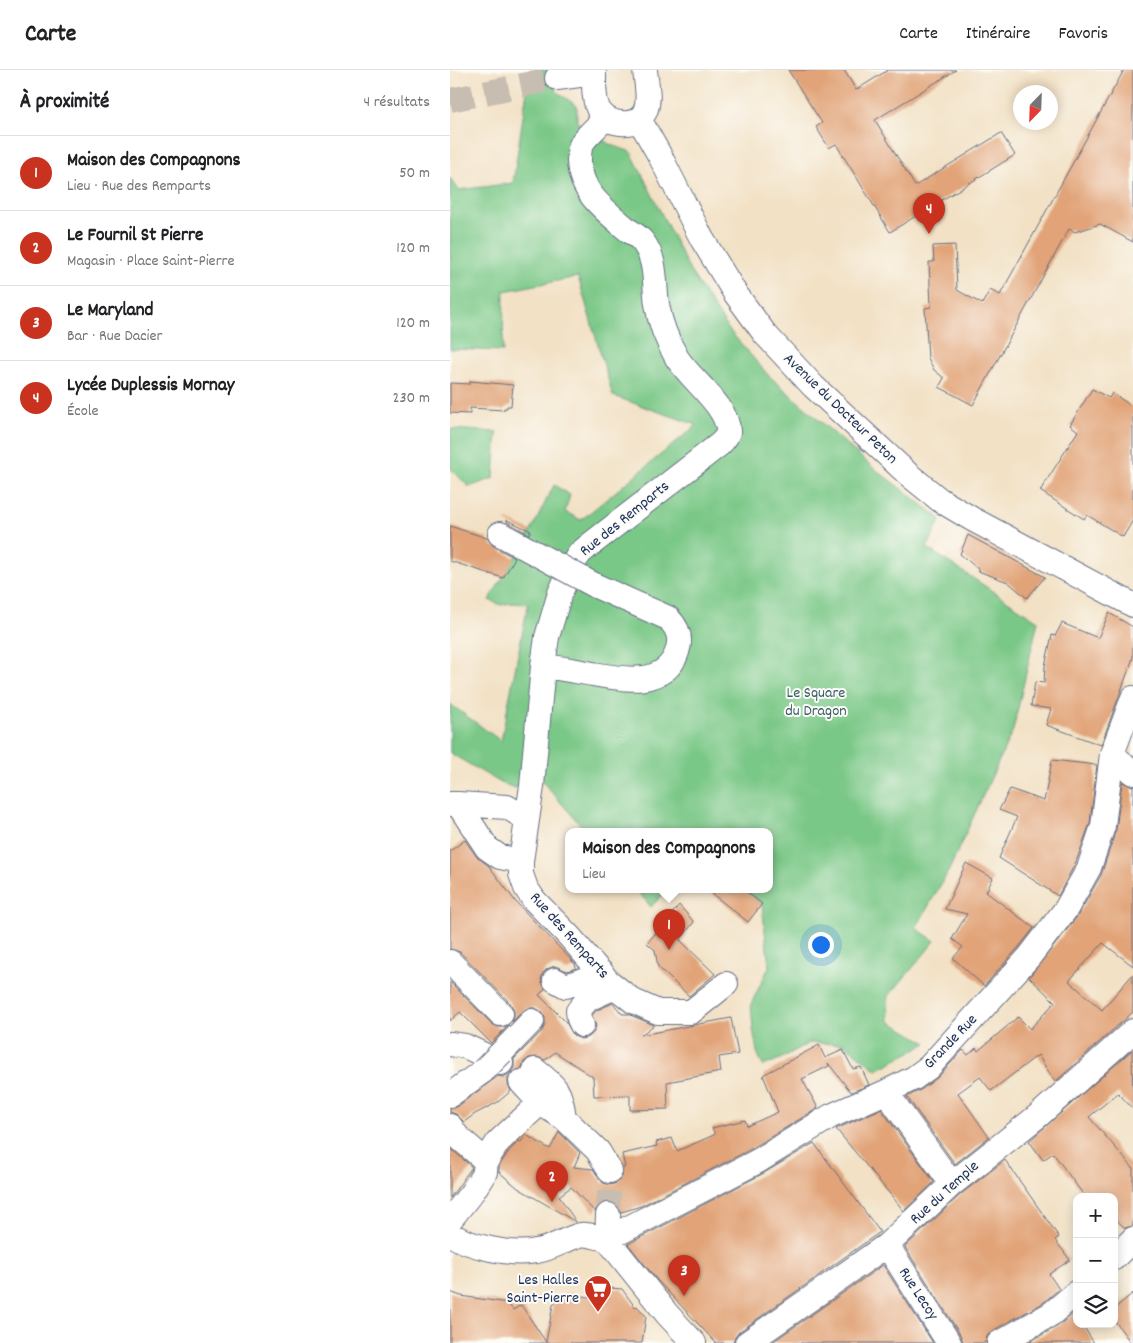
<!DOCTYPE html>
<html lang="fr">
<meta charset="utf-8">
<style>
body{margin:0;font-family:Dekko,sans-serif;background:#f6f6f6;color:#202124}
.controls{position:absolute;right:15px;bottom:15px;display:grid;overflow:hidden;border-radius:10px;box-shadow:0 2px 12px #0003}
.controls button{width:45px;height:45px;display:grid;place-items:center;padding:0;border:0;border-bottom:1px solid #e0e0e0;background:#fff;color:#202124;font:25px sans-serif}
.compass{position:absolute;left:563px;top:15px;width:45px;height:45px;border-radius:50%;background:#fff;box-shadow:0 2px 12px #0003;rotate:203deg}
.you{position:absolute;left:370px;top:874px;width:18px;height:18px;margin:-12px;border:4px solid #fff;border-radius:50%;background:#1a73e8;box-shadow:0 0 0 8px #1a73e833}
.badge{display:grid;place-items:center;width:32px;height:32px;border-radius:50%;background:#c8321e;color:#fff;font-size:16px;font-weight:700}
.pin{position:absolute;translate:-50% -41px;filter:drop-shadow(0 1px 2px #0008)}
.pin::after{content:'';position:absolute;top:26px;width:18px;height:15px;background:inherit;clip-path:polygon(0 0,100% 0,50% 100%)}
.popup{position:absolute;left:115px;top:758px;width:208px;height:65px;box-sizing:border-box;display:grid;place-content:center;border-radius:10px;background:#fff;filter:drop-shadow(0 1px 4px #0005);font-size:16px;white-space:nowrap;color:#757577}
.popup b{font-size:19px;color:#202124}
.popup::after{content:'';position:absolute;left:50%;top:100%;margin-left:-10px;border:10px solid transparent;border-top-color:#fff}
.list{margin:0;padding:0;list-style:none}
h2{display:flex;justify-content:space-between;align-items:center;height:65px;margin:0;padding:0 20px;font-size:21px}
h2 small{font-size:16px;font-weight:400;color:#757577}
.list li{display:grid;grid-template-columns:32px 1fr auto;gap:15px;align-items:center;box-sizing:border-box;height:75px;padding:0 20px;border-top:1px solid #e0e0e0}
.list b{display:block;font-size:19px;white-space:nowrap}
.list p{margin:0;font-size:16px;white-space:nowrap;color:#757577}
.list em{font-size:16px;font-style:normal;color:#757577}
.icon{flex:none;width:28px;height:28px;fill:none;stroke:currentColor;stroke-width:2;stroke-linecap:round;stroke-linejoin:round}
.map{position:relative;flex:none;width:683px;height:1273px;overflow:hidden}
header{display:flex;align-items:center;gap:30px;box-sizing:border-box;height:70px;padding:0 25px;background:#fff;border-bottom:1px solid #e0e0e0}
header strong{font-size:24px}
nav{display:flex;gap:28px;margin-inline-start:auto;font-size:18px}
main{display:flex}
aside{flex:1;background:#fff}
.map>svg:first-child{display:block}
.green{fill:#7ac887;stroke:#4a7c72}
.building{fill:#e1a377}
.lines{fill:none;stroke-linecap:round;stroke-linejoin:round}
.minor-tunnel{stroke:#c7bdb0;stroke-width:24;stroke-dasharray:24 12;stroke-linecap:butt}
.minor-casing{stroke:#666d82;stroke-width:26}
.minor{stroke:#fff;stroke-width:24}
.minor-bridge-casing{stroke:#666d82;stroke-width:26;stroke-linecap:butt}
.minor-bridge{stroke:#fff;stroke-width:24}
.labels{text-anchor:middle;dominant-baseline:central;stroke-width:4;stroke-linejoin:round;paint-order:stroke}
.street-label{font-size:16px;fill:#1b2f5e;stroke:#fdfcf7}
.park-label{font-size:16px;fill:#385d6a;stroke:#fdfcf7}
.poi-label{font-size:16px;fill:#1b2f5e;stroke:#fdfcf7;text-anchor:end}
</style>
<header>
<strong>Carte</strong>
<nav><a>Carte</a><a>Itinéraire</a><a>Favoris</a></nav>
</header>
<main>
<aside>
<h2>À proximité<small>4 résultats</small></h2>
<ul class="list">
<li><span class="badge">1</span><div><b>Maison des Compagnons</b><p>Lieu · Rue des Remparts</p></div><em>50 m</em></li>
<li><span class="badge">2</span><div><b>Le Fournil St Pierre</b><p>Magasin · Place Saint-Pierre</p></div><em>120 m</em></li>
<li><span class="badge">3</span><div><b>Le Maryland</b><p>Bar · Rue Dacier</p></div><em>120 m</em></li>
<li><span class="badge">4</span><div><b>Lycée Duplessis Mornay</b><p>École</p></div><em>230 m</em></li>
</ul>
</aside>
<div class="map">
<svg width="683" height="1273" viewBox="0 0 683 1273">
<rect width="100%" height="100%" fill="#fdfcf7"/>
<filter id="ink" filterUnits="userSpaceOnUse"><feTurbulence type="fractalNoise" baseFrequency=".02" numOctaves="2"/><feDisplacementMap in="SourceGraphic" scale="10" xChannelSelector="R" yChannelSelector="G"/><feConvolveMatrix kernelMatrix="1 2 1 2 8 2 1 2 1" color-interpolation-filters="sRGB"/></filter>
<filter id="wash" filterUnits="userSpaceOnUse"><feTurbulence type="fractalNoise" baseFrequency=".0096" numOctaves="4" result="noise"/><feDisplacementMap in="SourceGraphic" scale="20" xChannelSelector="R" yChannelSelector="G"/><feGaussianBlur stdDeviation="1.12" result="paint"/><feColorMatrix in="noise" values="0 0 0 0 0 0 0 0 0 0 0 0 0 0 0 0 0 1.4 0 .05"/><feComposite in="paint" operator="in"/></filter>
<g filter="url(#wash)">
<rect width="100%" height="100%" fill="#f2e1c5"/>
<path class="green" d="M80,0H105L106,21L127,36V52L159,74L181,82L240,201L279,260L318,305L421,396L491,449L477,478L588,551L563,660L499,800L466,858L485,871L438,927L439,951L477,973L427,1000L394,974L359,973L330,989L313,996L307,982L303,959L301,934L319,897L312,834L295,819H319V761H136L90,709L65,718L51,713L0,683V634L51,671L78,534L61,533L51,535L39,530L81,461L104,415L120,425L115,442L131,450L247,355L163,326L128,207L54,221L53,281L0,279V108L9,120L63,113Z
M0,359L47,362L44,408L19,417L0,398Z
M186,819H218L201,837Z"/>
<g id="blocks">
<path class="building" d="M338,0H394L406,20L438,0H506L425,50L465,116L551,63L565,85L440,162L386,74L379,78L366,57L372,53Z
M674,0H683V172L650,154L625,162L619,159L523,335L489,317L494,308L484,300L478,288L475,238L481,237L479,192H484L483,176L505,175L507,220L532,234L540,220L550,225Z
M20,311L63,315L61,336H57V338H54V340L20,338V344L0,343V313L20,314Z
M642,319L659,328L662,323L683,337V450L673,467L637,445L634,449L590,421L628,361L620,355Z
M57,450L81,461L79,464L57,452Z
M0,456L37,468L43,476L65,488L53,508L0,491Z
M518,465L595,507L577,528L558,512L528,501V499L510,484Z
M659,543L683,557V588L651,675L596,655L601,639L581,636L585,612L594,613L595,596L602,565L605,566L612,553L648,568Z
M602,690L647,695L640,753L626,792L608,826L549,788L567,747L549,740L560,719L594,731Z
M672,712L683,716V896L653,873L619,911L652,940L683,904V942L605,1012L588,985L541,1021L530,1007L508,1023L539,1067L505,1094L457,1027L472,1019L487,1008L513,980L518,985L526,978L528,981L568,947L580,959L605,932L579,907L627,847L651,805L666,760Z
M15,770L26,786L39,796L66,832L125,894L126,898L117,901L105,896L97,899L93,903L91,910L95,919L89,925L116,952L124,966L131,969L139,967L144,962L146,956L142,945L147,940L163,933L172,944H178L204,955L191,965L281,948L288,984L269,987L271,1002L217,1012L218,1039L180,1040V1025L144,1026L143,1007L105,982L95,990L87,987L79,988L74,992L71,999L62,1002L58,1008V1014L61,1021L48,1032L25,1044L14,1052L6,1044L0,1042V1039L8,1036L48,1006L53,1007L59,1004L64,998V989L92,961L95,954V948L92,942L85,938H78L73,941L62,952L64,947V941L61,934L10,882L0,879V781Z
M516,793L543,808L536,822L584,858L568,878L534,916L503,888L513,877L502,869L517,844L495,839Z
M256,819H293L312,834L298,852Z
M229,835L244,852L230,870L265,904L239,926L208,897L205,880L197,873L211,857L214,849H218Z
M0,912L42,954L48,957H54L59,955L41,973L10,942L0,951Z
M369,975L375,988L393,980L403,999L411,997L419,1015L401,1022L378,993L379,996L352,1009L368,1038L301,1079L191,1136L171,1142L166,1134L158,1131L151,1133L147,1137L145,1142L121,1117L109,1126L126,1152L68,1118L49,1102V1096L59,1081L69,1071L71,1072L76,1065L100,1079L109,1062L130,1083L124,1097L143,1099L153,1113L160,1115L167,1113L172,1107L173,1098L175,1097L172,1084L207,1076L206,1072L222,1068L227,1081L264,1065L265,1064L262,1058L295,1050L297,1056L328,1042L313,1005Z
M682,980L683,1039L668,1023L639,1047L683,1098V1156L675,1158L664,1148V1127H635L603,1083L593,1090L579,1071Z
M431,1039L484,1112L454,1141L386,1059Z
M364,1073L430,1162L289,1262L285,1267L283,1273H266L208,1211L178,1174L314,1103Z
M0,1078L22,1097L0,1128Z
M555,1090L609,1167L605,1170L620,1190L599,1204L609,1219L593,1233L542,1261L537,1266L535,1273H513L511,1266L455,1177L511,1124Z
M433,1195L483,1273H321Z
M159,1218L172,1219L185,1237L187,1236L196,1246L192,1273H0V1222L11,1226L58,1233L63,1240L71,1235L96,1272L103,1235L119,1223L143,1228Z
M683,1223V1273H681L664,1250V1239Z
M624,1243L627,1247V1254H632L644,1273H577L608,1256Z"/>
</g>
</g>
<g filter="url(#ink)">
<use href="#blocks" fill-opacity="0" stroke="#666d82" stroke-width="1"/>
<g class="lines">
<path class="minor-tunnel" d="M0,30L107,8
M158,1145L160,1101"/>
<defs>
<path id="minor" d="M144,0C144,13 143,32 150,42C161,57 190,58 196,39C200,28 196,12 195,0
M107,8L144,3
M156,48C149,55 138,64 132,73C129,78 129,86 129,91C130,123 156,141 178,160C183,163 189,167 193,172C207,190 204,214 207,234C210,254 217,271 227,288C240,309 279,337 278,362C277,367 273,371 270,374L141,474L130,483L124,492L110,523L97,567L93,596L82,716L71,791V804L76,818L84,830L119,866L158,911L183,931L208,942H241L276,914
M189,49L210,86L252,169L285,223L315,264L363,316L459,405L490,430L522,449L683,535
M50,464L72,476
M93,596C110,598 126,601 143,604C171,609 215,618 227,582C232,568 228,558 218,548L146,516
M662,684L683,703
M0,734H8L37,778L50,787L71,791
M8,734L57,737L77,749
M0,892L51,944
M105,910L116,916L152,903
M132,955L129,949L128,941L138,929L165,917
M0,974L15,976L51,993
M52,982L82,951L80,953
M85,1000C106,1016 111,1021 114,1048
M71,1012L90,1033L114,1048L148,1081L160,1101
M436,1022L502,1114
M0,1025L33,1001
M0,1056L7,1066L36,1091
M0,1150L23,1121L35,1102L36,1091L48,1072L90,1033
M0,1164C21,1177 62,1186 86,1181C102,1179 115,1169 130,1165C137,1163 149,1168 157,1169
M157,1169L308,1091L381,1046L436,1022L464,1008L479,997L579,887L616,839L639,798L653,756L662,684L683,628
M157,1169L217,1244L244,1273
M157,1169L158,1145
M437,1175L499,1273
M664,1188L683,1169
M297,1273L437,1175L502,1114L589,1045L683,961
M549,1273L601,1244L627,1222"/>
</defs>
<use href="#minor" class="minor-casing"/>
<use href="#minor" class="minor"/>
<defs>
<path id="minor-bridge" d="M72,476L146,516
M33,1001L52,982"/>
</defs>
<use href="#minor-bridge" class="minor-bridge-casing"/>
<use href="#minor-bridge" class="minor-bridge"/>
</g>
</g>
<defs>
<symbol id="supermarket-pin" viewBox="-11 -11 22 30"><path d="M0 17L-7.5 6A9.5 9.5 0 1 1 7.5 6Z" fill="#c8321e" stroke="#fdfcf7"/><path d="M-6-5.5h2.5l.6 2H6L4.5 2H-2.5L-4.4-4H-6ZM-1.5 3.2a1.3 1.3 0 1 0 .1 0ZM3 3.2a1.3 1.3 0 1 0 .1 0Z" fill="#fff"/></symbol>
</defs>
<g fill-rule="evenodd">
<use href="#supermarket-pin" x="132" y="1203" width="32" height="43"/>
</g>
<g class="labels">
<g class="street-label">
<text transform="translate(390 339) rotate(44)">Avenue du Docteur Peton</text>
<text transform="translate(175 449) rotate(-39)">Rue des Remparts</text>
<text transform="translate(119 866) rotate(48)">Rue des Remparts</text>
<text transform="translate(501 972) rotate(-46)">Grande Rue</text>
<text transform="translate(495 1123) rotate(-42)">Rue du Temple</text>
<text transform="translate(468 1224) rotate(57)">Rue Lecoy</text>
</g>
<g class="park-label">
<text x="366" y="623">Le Square<tspan x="366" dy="18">du Dragon</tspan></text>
</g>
<g class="poi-label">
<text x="129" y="1210">Les Halles<tspan x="129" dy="18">Saint-Pierre</tspan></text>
</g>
</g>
</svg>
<div class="controls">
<button>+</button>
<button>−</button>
<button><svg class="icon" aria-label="layers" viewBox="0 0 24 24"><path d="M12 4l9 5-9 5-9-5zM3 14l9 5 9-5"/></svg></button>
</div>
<svg class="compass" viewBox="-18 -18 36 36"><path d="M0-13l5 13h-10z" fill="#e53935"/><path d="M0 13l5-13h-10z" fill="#757577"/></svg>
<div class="you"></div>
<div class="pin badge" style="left:219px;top:880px">1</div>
<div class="popup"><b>Maison des Compagnons</b>Lieu</div>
<div class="pin badge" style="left:102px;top:1132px">2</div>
<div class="pin badge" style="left:234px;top:1226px">3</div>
<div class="pin badge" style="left:479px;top:164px">4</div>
</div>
</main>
